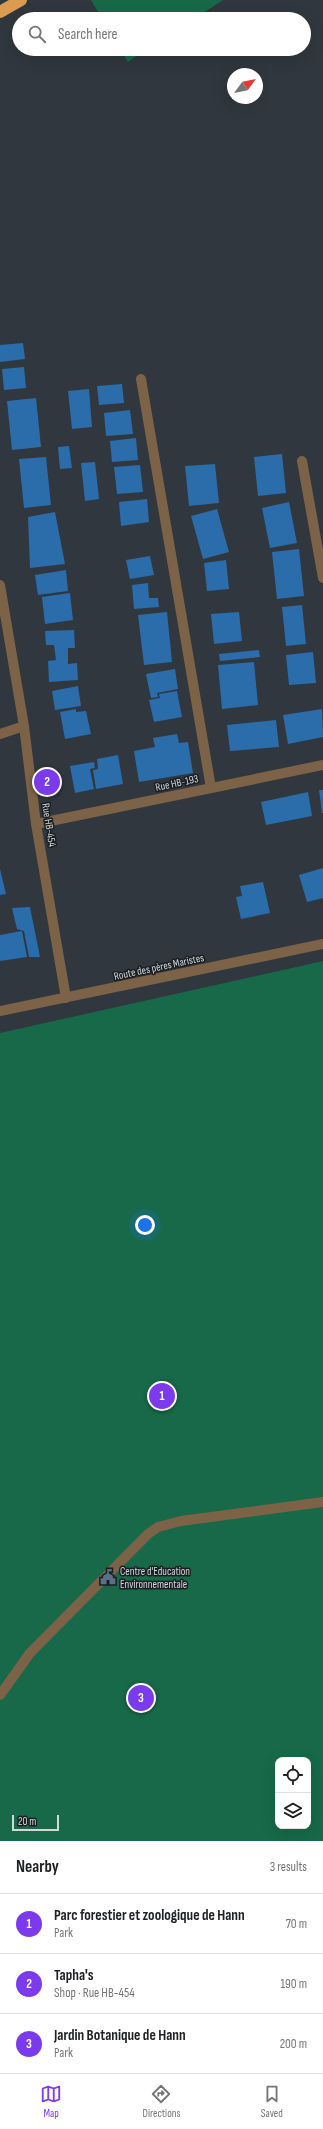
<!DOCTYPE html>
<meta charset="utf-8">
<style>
body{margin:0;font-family:"Sofia Sans Condensed",sans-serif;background:#f2f2f2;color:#202124}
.controls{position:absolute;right:12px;bottom:12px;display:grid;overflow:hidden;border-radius:8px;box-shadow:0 4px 16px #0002}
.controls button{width:36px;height:36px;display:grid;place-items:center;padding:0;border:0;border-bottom:1px solid #e0e0e0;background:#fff;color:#202124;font:20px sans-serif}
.compass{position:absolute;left:227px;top:68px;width:36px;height:36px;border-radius:50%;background:#fff;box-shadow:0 4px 16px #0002;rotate:57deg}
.scale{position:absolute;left:12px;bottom:10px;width:47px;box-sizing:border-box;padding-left:4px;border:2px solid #d2d7db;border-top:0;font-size:11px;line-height:14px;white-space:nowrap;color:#d2d7db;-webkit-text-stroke:3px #1a1e21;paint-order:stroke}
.you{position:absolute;left:145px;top:1225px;width:14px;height:14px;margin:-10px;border:3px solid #fff;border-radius:50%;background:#1a73e8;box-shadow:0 0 0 6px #1a73e833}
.badge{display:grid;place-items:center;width:26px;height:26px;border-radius:50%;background:#7c3aed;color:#fff;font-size:13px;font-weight:700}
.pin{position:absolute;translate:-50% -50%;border:2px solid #fff;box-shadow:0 1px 4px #0006}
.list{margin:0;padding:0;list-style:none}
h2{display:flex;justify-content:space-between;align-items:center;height:52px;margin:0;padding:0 16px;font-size:17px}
h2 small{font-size:13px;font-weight:400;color:#757577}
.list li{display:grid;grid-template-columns:26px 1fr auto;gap:12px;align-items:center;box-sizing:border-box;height:60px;padding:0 16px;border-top:1px solid #e0e0e0}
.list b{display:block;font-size:15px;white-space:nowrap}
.list p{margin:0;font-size:13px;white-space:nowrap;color:#757577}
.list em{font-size:13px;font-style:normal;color:#757577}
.icon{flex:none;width:22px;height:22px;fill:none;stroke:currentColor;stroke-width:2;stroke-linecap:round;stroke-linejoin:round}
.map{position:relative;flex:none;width:323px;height:1841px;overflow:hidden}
.search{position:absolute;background:#fff;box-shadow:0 4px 16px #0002;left:12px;right:12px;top:12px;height:44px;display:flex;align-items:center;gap:10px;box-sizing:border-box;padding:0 14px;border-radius:22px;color:#757577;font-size:15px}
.sheet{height:232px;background:#fff}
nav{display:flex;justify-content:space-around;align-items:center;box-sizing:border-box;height:56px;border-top:1px solid #e0e0e0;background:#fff;font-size:11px;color:#757577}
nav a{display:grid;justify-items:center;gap:2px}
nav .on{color:#7c3aed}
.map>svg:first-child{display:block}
.green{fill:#176949;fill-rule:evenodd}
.building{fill:#2a6daa}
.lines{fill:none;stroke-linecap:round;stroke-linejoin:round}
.minor{stroke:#7c6246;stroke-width:10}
.highway{stroke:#db9c51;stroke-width:12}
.labels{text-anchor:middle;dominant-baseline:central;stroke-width:3;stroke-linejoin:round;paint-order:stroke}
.street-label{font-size:11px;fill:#d2d7db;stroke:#1a1e21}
.poi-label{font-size:11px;fill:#d2d7db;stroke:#1a1e21;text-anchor:start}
</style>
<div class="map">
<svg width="323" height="1841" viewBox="0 0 323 1841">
<rect width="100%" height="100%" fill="#30373e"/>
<path class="green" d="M91,0H223L194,19H102Z
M120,49H147L128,62Z
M323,961V1841H0V1033ZM278,1760H308V1826H278Z"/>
<path class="building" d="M23,343L25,359L0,362V345Z
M24,367L26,388L4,390L2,369Z
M122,384L124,403L99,405L97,386Z
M89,389L92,427L72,429L68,391Z
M36,398L41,447L12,450L7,401Z
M130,410L133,434L106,436L104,413Z
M136,438L138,460L112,462L110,441Z
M69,446L72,468L60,469L58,447Z
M282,454L286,493L258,496L254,457Z
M46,457L51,505L24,508L19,459Z
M95,462L99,499L85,501L81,463Z
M215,464L219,503L189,506L185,466Z
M140,465L143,492L117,494L114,467Z
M147,499L149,522L121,526L119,502Z
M289,502L297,543L270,548L262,508Z
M217,509L229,552L203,559L191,516Z
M55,512L65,564L30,568L28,517Z
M299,549L304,596L277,599L272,552Z
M150,556L154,575L130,579L126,560Z
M226,560L229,589L207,591L204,563Z
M66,570L68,591L38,595L35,575Z
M148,583L149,598H158L159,607L134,609L132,585Z
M70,593L73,620L45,624L42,597Z
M302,605L306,644L286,646L282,607Z
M167,612L172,662L144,665L138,615Z
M239,612L242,641L214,644L211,614Z
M74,630L75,648H68V664L77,663L78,680L49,682L48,661L56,660L54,645H46L45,631Z
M259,650L260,657L220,661L219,654Z
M313,652L316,683L289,685L286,655Z
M254,662L258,705L222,709L218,665Z
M175,669L178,689L157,693L158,697L151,698L146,674Z
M78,686L81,706L55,710L52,691Z
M177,691L182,717L154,722L149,700L160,698L159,694Z
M76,709V712L86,711L91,734L65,739L60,712Z
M322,709L323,737L288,744L283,715Z
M276,720L279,747L230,751L227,725Z
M177,734L179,743L188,742L193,773L139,782L134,751L155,747L153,738Z
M118,755L123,784L96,789L93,770L98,769L97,759Z
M94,762L95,768L90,769L94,789L75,793L70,766Z
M319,790H323V813H322Z
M308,792L312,816L266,825L261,802Z
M323,868V898L307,902L299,875Z
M0,869L6,894L0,895Z
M263,882L270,913L241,919L236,897L242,896L240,886Z
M30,907L40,957H29L24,931L17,929L12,908Z
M22,931L27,957L0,961V935Z"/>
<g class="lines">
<path class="minor" d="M141,379L211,788
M302,461L323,578
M0,585L24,726L36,824L66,998
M0,734L24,726
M36,824L323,765
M0,1011L323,944
M0,1695L30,1653L148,1534L158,1527L181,1521L323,1502"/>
<path class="highway" d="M0,12L21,0"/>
</g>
<defs>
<symbol id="civic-bare" viewBox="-9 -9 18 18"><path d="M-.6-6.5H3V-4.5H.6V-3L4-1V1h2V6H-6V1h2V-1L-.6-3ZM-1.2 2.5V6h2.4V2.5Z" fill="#5c6f8a" stroke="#1a1e21" stroke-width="2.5" paint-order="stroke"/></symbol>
</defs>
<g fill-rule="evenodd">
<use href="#civic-bare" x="97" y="1566" width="22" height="22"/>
</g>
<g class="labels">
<g class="street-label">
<text transform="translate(177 783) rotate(-12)">Rue HB-193</text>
<text transform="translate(49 825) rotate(81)">Rue HB-454</text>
<text transform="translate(159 967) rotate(-12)">Route des pères Maristes</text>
</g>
<g class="poi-label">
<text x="120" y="1571">Centre d'Education<tspan x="120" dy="13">Environnementale</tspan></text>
</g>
</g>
</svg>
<div class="controls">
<button><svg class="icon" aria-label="locate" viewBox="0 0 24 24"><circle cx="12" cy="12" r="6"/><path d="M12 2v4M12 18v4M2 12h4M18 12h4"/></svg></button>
<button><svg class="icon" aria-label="layers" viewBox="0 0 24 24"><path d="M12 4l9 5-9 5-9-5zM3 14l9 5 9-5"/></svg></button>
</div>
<svg class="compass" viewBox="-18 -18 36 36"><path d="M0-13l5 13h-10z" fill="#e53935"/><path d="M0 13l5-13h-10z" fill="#757577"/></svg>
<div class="scale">20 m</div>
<div class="you"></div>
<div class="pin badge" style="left:162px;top:1396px">1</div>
<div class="pin badge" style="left:47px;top:782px">2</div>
<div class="pin badge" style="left:141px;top:1698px">3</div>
<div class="search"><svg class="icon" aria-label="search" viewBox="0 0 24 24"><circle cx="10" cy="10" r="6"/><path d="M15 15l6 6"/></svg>Search here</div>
</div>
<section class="sheet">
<h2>Nearby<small>3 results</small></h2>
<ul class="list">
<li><span class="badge">1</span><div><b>Parc forestier et zoologique de Hann</b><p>Park</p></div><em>70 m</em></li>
<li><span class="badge">2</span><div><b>Tapha's</b><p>Shop · Rue HB-454</p></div><em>190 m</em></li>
<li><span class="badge">3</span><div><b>Jardin Botanique de Hann</b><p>Park</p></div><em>200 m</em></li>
</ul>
</section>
<nav>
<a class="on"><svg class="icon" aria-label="map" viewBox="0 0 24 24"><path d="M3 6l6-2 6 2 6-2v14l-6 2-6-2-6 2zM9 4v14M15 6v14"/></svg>Map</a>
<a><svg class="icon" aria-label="directions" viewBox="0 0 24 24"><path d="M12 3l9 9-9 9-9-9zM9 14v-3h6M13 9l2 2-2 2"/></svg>Directions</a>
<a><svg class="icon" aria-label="saved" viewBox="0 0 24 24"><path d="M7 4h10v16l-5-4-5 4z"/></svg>Saved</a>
</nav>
